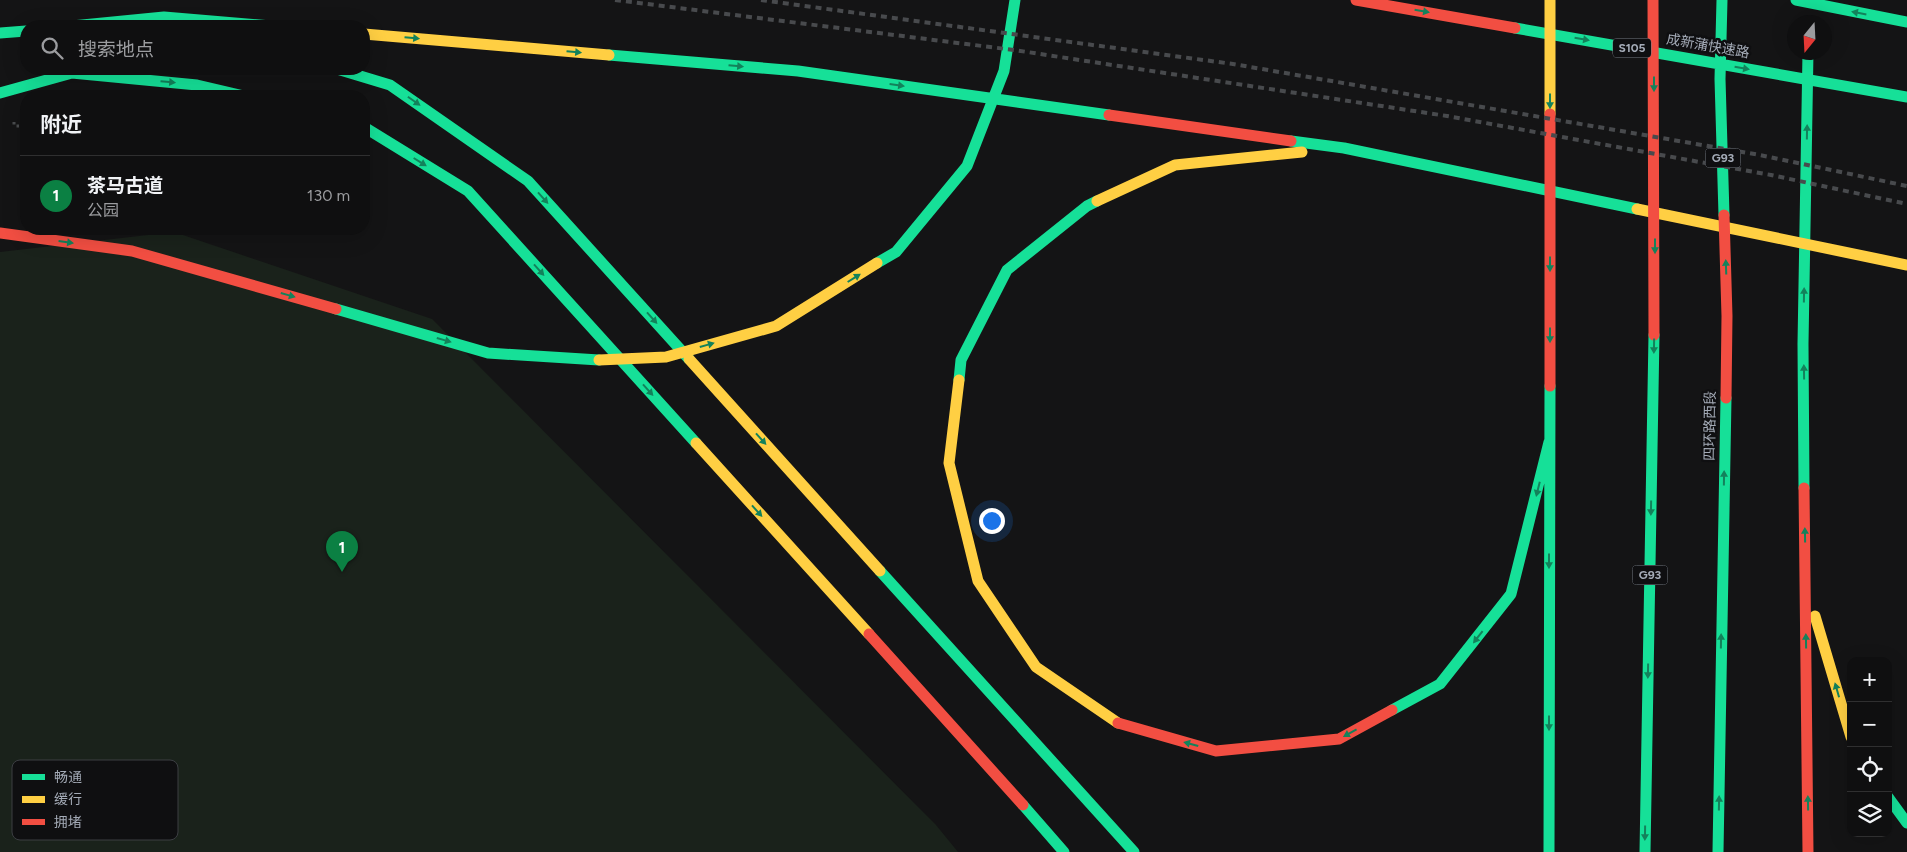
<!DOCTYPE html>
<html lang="zh">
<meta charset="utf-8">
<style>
body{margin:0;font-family:Figtree,"Noto Sans SC",sans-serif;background:#181819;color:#f1f3f6}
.controls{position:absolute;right:15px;bottom:15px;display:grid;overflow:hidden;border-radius:10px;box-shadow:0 5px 20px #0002}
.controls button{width:45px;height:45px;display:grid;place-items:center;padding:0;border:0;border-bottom:1px solid #2f2f30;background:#0f0f10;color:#f1f3f6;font:25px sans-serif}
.compass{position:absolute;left:1787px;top:15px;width:45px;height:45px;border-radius:50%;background:#0f0f10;box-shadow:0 5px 20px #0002;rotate:198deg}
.you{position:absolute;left:991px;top:520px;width:18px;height:18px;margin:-12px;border:4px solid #fff;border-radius:50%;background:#1a73e8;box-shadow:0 0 0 8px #1a73e833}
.badge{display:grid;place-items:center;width:32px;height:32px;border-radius:50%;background:#0b8043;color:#fff;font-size:16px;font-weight:700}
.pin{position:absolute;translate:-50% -41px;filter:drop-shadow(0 1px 2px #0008)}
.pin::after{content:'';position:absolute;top:26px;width:18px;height:15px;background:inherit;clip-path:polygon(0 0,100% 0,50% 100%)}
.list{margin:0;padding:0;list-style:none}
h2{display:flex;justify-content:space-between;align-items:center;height:65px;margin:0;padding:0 20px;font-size:21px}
h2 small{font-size:16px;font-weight:400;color:#9b9c9f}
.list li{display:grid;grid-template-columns:32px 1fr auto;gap:15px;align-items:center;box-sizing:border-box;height:80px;padding:0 20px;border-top:1px solid #2f2f30}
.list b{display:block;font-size:19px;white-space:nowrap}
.list p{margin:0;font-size:16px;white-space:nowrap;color:#9b9c9f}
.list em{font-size:16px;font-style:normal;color:#9b9c9f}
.icon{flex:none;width:28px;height:28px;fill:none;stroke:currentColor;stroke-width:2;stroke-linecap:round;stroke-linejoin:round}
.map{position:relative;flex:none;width:1907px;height:852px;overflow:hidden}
.search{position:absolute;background:#0f0f10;box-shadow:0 5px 20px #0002;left:20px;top:20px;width:350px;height:55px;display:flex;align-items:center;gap:12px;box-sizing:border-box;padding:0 18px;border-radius:20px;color:#9b9c9f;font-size:19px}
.panel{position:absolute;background:#0f0f10;box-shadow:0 5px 20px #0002;left:20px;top:90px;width:350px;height:145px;border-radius:20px}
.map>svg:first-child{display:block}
.green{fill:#1a221b}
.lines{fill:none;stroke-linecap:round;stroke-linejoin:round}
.path{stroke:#4a4c4f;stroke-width:3;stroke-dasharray:2.5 4;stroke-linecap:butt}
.fast{stroke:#16e098;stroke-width:11}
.slow{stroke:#ffcf43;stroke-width:11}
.jam{stroke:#f24e42;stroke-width:11}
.rail{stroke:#484a4d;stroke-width:4;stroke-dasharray:6 5;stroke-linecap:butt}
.oneway{fill:#13825b}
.labels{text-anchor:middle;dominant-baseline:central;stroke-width:5;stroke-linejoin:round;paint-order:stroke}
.shield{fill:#0f0f11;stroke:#777c85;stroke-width:1}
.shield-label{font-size:12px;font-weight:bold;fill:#a4abb7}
.street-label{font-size:14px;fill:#a4abb7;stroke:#0f0f11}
.key{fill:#0f0f11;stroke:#3c3e43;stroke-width:1}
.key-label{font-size:14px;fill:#a4abb7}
</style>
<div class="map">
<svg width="1907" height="852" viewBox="0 0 1907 852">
<rect width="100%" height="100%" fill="#141415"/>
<path class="green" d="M174,232L432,319L936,825L958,852H0V252Z"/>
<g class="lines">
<path class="path" d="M14,122V126H26"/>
<path class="fast" d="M1722,0L1720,79L1724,215
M1796,0L1907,22
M72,26L164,17L271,26
M1515,28L1907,97
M0,33L26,31
M609,55L798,71L1109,115
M337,69L390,85L528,181L689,359
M0,93L72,73L197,85L244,96
M364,127L468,191L696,443
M1291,141L1344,148L1637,209
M877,263L896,252L967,166L1004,71L1015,0
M336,309L488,353L599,360
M959,380L961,360L1007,270L1087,206L1097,201
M1804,488L1803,344L1808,52
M880,571L1134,852
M1392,710L1440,684L1511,594L1549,442
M1888,797L1907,823
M1023,805L1064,852
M1549,852L1550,386
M1645,852L1654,335
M1718,852L1726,398"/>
<path class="slow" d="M364,34L609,55
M1550,114V0
M1097,201L1175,165L1302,152
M1637,209L1907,265
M689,359L880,571
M599,360L666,357L776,326L877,263
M959,380L949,463L978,581L1036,667L1118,723
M696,443L869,634
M1815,616L1851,737"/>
<path class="jam" d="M1356,0L1515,28
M1653,0L1654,335
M1109,115L1291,141
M1724,215L1727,316L1726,398
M0,233L132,251L336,309
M1550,386V114
M1804,488L1808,852
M869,634L1023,805
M1118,723L1216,751L1339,739L1392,710"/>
<path class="rail" d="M615,0L1014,50L1447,116L1771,175L1907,204
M761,0L1233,64L1760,155L1907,186"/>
</g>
<defs><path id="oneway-solid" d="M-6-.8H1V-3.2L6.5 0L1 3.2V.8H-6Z" transform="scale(1.25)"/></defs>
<g class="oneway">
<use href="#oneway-solid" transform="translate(1422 11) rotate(10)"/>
<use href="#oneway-solid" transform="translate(1859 13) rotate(-169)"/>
<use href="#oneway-solid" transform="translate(412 38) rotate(5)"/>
<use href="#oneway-solid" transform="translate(1582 39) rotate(10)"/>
<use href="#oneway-solid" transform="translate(574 52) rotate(5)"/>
<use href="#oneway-solid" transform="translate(736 66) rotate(5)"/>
<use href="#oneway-solid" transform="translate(1742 68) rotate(10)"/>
<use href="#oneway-solid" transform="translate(168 82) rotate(5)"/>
<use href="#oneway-solid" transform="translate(1654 84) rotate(90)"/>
<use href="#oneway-solid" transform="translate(897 85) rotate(8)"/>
<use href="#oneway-solid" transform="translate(414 101) rotate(35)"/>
<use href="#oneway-solid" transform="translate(1550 101) rotate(90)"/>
<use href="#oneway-solid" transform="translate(1807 132) rotate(-89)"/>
<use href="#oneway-solid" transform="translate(420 162) rotate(32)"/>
<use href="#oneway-solid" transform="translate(543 198) rotate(48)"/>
<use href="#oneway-solid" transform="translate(66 242) rotate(8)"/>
<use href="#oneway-solid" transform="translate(1655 246) rotate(90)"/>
<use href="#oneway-solid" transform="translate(1550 264) rotate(90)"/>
<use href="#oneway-solid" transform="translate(1726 267) rotate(-92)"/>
<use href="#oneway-solid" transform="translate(539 270) rotate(48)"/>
<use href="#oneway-solid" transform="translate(854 278) rotate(-32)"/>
<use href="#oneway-solid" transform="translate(288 295) rotate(16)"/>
<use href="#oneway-solid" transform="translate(1804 295) rotate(-89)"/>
<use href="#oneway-solid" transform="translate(652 318) rotate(48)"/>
<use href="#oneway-solid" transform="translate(1550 335) rotate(90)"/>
<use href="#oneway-solid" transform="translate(444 340) rotate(16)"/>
<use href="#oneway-solid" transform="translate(707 345) rotate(-16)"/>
<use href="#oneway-solid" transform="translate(1654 346) rotate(91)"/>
<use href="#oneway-solid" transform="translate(1804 372) rotate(-91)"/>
<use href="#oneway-solid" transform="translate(648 390) rotate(48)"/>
<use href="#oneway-solid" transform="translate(761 439) rotate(48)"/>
<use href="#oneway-solid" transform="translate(1724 478) rotate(-89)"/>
<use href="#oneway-solid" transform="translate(1538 489) rotate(104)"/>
<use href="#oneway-solid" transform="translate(1651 508) rotate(91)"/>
<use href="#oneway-solid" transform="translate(757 511) rotate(48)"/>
<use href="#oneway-solid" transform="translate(1805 535) rotate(-91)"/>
<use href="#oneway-solid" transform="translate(1549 561) rotate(90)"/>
<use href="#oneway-solid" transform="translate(1478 637) rotate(128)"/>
<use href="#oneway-solid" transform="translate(1721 641) rotate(-89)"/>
<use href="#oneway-solid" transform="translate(1806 641) rotate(-91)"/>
<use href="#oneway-solid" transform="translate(1648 671) rotate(91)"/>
<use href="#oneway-solid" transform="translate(1837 690) rotate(-106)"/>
<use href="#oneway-solid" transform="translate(1549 723) rotate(90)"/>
<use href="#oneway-solid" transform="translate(1350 733) rotate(151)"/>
<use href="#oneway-solid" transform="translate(1191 744) rotate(-165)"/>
<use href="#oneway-solid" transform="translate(1719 803) rotate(-89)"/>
<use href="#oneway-solid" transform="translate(1808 803) rotate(-91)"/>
<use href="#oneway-solid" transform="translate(1645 833) rotate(91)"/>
</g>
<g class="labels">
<g class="shield">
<rect x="1613" y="38.5" width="38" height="19" rx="4"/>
<rect x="1705.5" y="148.5" width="35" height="19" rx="4"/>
<rect x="1632.5" y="565.5" width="35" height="19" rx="4"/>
</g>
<g class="shield-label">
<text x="1632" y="48">S105</text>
<text x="1723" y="158">G93</text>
<text x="1650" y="575">G93</text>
</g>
<g class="street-label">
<text transform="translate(1708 46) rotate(10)">成新蒲快速路</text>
<text transform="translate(1710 426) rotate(-89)">四环路西段</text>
</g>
</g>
<rect x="12" y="760" width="166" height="80" rx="8" class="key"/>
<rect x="22" y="774" width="23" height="6" fill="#16e098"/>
<rect x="22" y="796" width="23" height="7" fill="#ffcf43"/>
<rect x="22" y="819" width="23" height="6" fill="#f24e42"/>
<g class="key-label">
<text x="54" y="782">畅通</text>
<text x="54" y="804">缓行</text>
<text x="54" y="827">拥堵</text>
</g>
</svg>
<div class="controls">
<button>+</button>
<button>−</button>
<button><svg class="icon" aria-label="locate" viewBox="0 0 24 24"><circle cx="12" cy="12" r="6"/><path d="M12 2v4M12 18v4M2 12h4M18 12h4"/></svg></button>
<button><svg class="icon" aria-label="layers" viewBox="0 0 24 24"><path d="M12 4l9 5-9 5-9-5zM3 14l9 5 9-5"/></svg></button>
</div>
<svg class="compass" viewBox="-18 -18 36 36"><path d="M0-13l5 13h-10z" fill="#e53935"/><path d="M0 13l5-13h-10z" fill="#9b9c9f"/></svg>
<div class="you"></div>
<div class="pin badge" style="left:342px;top:572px">1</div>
<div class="search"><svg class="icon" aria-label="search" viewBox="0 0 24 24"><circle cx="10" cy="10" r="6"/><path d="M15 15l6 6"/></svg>搜索地点</div>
<section class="panel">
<h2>附近<small></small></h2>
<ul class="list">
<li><span class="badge">1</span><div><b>茶马古道</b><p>公园</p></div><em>130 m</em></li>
</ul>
</section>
</div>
